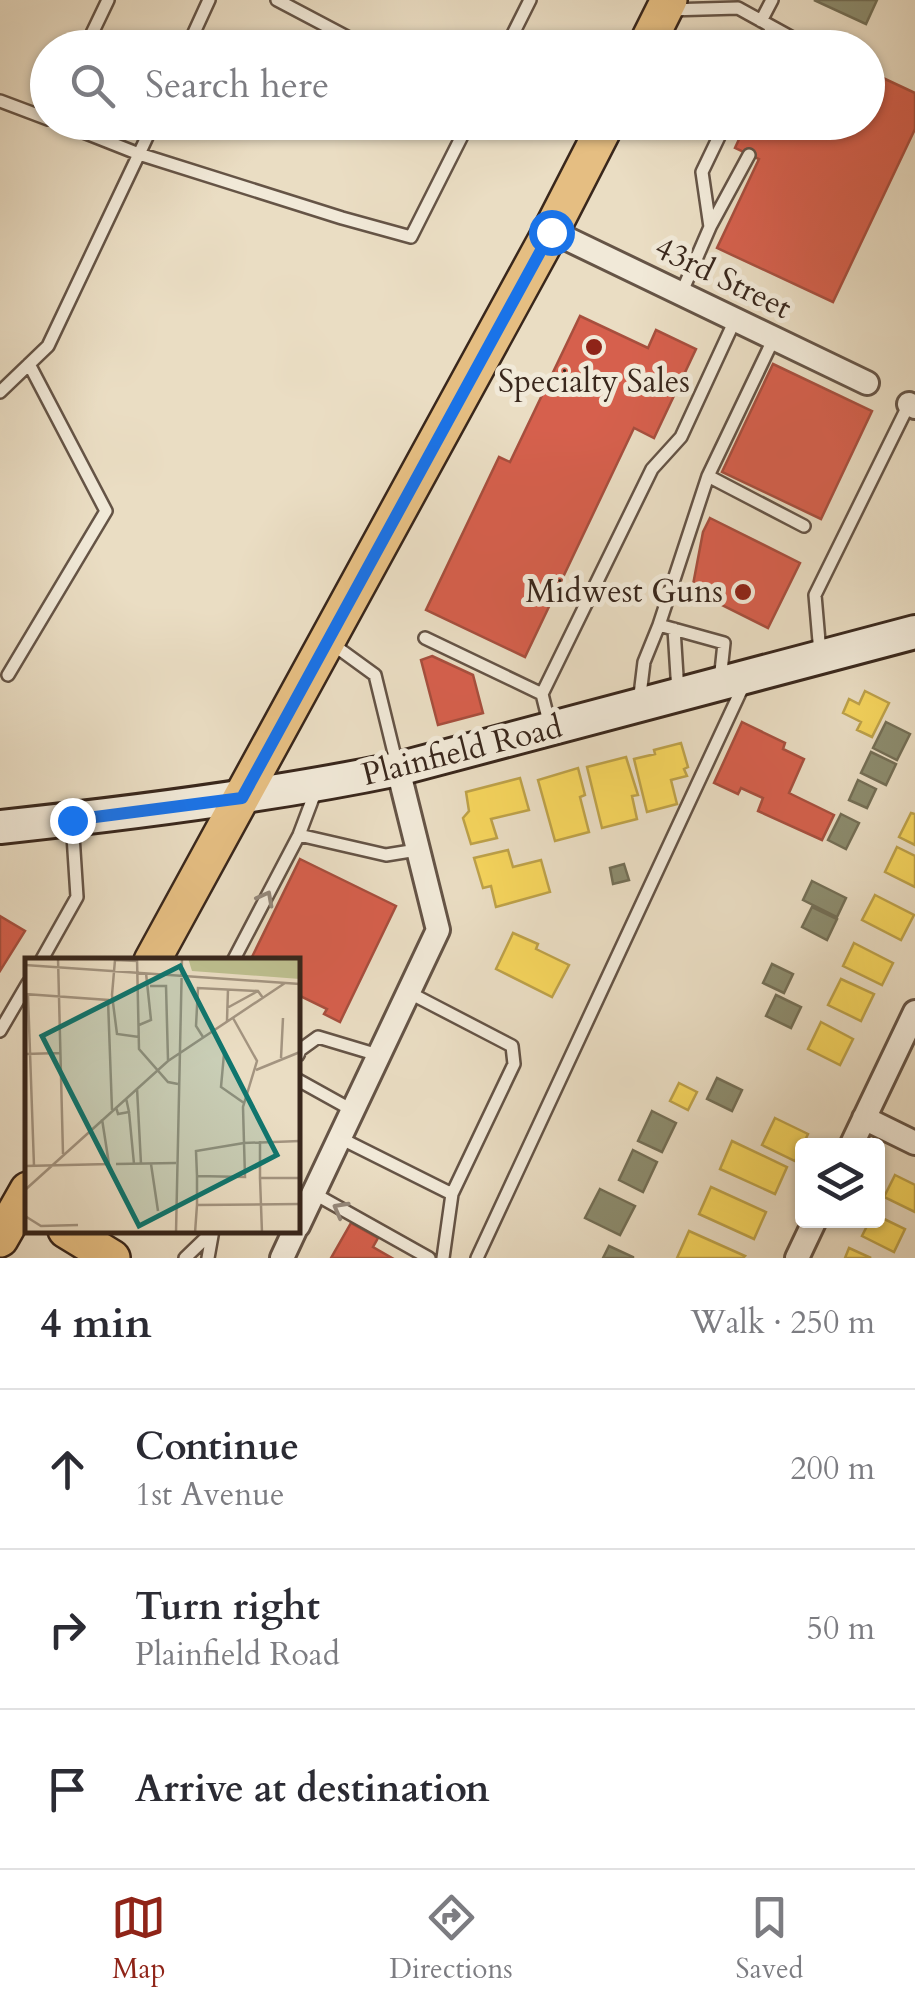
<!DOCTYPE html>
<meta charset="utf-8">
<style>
body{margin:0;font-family:Cardo,serif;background:#f7f7f7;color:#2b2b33}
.controls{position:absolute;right:30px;bottom:30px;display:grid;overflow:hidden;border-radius:10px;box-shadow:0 2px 8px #0004}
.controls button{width:90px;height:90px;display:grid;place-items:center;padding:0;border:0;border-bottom:2px solid #e1e1e2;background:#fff;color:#2b2b33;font:50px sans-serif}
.stop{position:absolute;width:30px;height:30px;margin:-22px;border:8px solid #1a73e8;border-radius:50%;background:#fff}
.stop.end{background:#1a73e8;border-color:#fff;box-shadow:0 2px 10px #0008}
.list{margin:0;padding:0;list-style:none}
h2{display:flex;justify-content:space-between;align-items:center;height:130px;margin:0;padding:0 40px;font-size:42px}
h2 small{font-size:32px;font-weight:400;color:#7c7c81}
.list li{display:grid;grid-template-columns:65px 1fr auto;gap:30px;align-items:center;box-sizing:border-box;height:160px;padding:0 40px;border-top:2px solid #e1e1e2}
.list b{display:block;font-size:38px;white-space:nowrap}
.list p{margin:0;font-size:32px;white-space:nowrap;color:#7c7c81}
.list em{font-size:32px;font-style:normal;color:#7c7c81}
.icon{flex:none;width:55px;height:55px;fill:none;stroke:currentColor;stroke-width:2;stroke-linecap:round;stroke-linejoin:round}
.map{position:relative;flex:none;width:915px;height:1258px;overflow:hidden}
.search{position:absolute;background:#fff;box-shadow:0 2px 8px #0004;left:30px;right:30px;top:30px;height:110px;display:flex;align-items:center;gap:25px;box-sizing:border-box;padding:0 35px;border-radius:55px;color:#7c7c81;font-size:38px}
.sheet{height:610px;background:#fff}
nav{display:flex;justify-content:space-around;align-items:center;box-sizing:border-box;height:140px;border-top:2px solid #e1e1e2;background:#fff;font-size:28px;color:#7c7c81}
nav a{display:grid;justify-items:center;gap:5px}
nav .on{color:#8f2418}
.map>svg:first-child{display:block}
.homes{fill:#f6d55c;stroke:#bda149;stroke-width:2.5}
.shops{fill:#d6604d;stroke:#a74f3e;stroke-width:2.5}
.industry{fill:#8c8c6e;stroke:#736e55;stroke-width:2.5}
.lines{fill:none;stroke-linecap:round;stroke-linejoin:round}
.lane-casing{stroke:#655446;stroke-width:16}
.street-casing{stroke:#655446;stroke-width:28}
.secondary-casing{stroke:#39271c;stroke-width:38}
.primary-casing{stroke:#39271c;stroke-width:40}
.lane{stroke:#f1e9d8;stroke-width:11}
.street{stroke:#f1e9d8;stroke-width:22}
.secondary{stroke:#f1e9d8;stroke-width:32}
.primary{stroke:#e5be82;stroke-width:35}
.oneway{stroke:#95887a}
.route{stroke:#1a73e8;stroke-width:12}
.poi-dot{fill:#8f2418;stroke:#f1e9d8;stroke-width:4}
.labels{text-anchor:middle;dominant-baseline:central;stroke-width:10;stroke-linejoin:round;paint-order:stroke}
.street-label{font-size:32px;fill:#39271c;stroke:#f1e9d8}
.poi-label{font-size:32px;fill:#39271c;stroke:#f1e9d8}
.inset-road{fill:none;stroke:#a39480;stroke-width:2.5}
.view{fill:#0f766e;fill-opacity:0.15;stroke:#0f766e;stroke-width:5}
.inset-edge{fill:none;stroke:#39271c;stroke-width:5}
</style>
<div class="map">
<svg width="915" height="1258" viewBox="0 0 915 1258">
<rect width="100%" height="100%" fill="#eaddc3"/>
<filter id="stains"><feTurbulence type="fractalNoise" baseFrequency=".002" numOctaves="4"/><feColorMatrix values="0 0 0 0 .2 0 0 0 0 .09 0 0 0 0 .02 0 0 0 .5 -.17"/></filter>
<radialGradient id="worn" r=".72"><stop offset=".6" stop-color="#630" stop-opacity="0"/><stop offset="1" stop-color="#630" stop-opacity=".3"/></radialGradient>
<path class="homes" d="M865,691L889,703L872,737L857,730L861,722L843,713L849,699L859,704Z
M681,743L688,767L684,769L687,776L671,780L677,804L647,812L634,759L655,754L654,750Z
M626,757L638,795L632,796L637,819L602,828L587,767Z
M578,768L585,795L580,797L589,832L555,841L538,780Z
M520,778L529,810L491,819L497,838L471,844L463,818L469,811L466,792Z
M911,813L915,814V845L899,837Z
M897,847L915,856V887L885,872Z
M508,850L513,867L541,860L550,892L496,907L491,886L483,888L474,858Z
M875,895L914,915L901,940L862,920Z
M513,933L538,944L536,949L569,965L552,997L496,969Z
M854,943L893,963L882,985L843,966Z
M841,979L874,994L861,1021L828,1005Z
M821,1022L853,1039L840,1065L808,1049Z
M679,1083L697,1092L688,1110L670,1101Z
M775,1118L808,1134L795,1161L762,1145Z
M732,1141L787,1167L775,1194L720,1169Z
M895,1175L915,1185V1212L884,1197Z
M711,1187L766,1212L754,1239L699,1214Z
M878,1216L905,1229L894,1252L862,1236L870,1220H878Z
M689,1231L745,1256L743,1258H677Z
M849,1248L871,1258H845Z"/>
<path class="shops" d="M868,71L915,93V129L833,302L717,248L759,159L735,148L747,122H868Z
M580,316L648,348L656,330L696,349L654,438L634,428L525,657L426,610L499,457L510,462Z
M773,364L872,411L821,519L722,472Z
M710,518L800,563L768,628L692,590L703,532Z
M432,656L473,675L483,713L438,725L421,660Z
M742,722L785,743L783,749L804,759L789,793L834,815L822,840L758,811L763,798L741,788L738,794L714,783Z
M300,859L396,906L340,1022L324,1014L327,1009L298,995V961H250Z
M0,916L25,931L0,971Z
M351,1223L378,1238L373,1247L392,1258H331Z"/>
<path class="industry" d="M814,0H877L866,24Z
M886,722L910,734L897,760L873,748Z
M871,752L896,764L886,785L861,773Z
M858,780L876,789L867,808L849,800Z
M841,814L859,823L846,849L828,840Z
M624,864L629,880L613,884L610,868Z
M812,881L846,898L837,917L803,900Z
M812,907L837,919L827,940L802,927Z
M772,964L793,974L784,993L763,983Z
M776,995L801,1007L791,1028L766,1016Z
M717,1078L742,1090L732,1111L707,1099Z
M652,1111L676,1123L662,1152L638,1141Z
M633,1150L657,1162L643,1192L619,1180Z
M600,1189L635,1206L620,1235L585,1218Z
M609,1246L633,1257V1258H603Z"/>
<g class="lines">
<defs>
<path id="lane" d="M277,0L368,48
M668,10L738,8L798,41L796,48
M761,21L772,0
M85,48L108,0
M187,48L209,0
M506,48L530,0
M763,48L772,27
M0,101L48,119
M154,122L139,154L342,218L411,237L469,122
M710,227L749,155
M681,294L710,227L702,172L726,122
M0,392L48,346L139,154L58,122
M708,476L804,526
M659,625L708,476L774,338
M674,629L678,692
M425,638L542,694
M331,643L375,675L397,765
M820,653L815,595L909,404
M8,675L106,511L29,364
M639,703L644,662L659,625L724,643L720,681
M550,726L542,694L652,469L681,437L735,320
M299,835L386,855L417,850
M41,961L77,897L72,820
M233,961L299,835L316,790
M408,992L512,1046L514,1064L452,1194L443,1258
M0,1031L28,983
M298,1055L300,1050L318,1037L378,1055
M298,1080L352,1110
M340,1138L452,1194
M313,1193L429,1258
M185,1258L212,1232
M208,1258L213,1230
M477,1258L745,682"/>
<path id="street" d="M551,231L867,383
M909,404L915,407
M864,1118L915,1143
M851,1146L915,1012
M298,1226L438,930L398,769
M282,1258L295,1230
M797,1258L815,1220"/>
<path id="secondary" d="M0,827C133,813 267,796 398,769L915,632"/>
<path id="primary" d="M645,48L669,0
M152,961L551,231L607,122
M66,1230L112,1258
M0,1239L28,1190"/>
</defs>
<use href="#lane" class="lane-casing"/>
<use href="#street" class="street-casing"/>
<use href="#secondary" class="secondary-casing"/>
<use href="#primary" class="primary-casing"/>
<use href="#lane" class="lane"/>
<use href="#street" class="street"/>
<use href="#secondary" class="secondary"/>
<use href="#primary" class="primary"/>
</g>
<defs><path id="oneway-chevron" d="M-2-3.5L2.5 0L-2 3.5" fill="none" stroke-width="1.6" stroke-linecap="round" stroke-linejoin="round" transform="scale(2.5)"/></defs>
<g class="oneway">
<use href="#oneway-chevron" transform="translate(266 898) rotate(-62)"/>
<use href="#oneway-chevron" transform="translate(340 1209) rotate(-151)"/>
</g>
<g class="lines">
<path class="route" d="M72,820L242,798L551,232"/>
</g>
<g class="poi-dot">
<circle cx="594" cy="347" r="10"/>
<circle cx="743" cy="592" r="10"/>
</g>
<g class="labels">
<g class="street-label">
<text transform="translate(723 278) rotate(26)">43rd Street</text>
<text transform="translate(462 751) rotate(-14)">Plainfield Road</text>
</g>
<g class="poi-label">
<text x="594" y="382">Specialty Sales</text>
<text x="723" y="592" text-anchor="end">Midwest Guns</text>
</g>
</g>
<g transform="translate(25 958)">
<rect width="275" height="275" fill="#eaddc3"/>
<path d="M163,0H275V21L167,13Z" fill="#bdbf8f"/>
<path class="inset-road" d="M33,0L38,196M112,0L114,91L143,124L153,126M112,3L90,2L87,37L92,76L114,79M0,7L275,26M125,28H141L143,102M0,36L83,42L87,152M3,37L9,208M202,50L233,33M208,60L232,103L218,149L219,185L275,183M202,63L203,31M114,67L126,62L121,15M178,79L171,68L173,30L233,33L238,40M0,96L35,95M199,96L196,129L219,145M256,100L258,60M231,112L275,94M112,130L116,206M91,149L93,156L104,154L101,140M104,154L109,206M235,183V220H275M91,206L151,205M126,206L133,253M0,208L84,206L77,161M172,218L220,219L219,185L171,193L172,218V247M235,220L237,275M0,232L143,103L260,25M0,258L16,268L53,267M151,275L157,0M170,275L172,247L275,246"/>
<path class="view" d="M155,8L252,197L114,268L17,78Z"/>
<rect width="275" height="275" class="inset-edge"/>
</g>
<rect width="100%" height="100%" filter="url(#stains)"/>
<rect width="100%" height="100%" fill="url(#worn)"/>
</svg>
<div class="controls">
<button><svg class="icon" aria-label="layers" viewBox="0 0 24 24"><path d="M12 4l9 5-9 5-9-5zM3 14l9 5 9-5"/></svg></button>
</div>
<div class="stop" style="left:551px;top:232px"></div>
<div class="stop end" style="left:72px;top:820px"></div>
<div class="search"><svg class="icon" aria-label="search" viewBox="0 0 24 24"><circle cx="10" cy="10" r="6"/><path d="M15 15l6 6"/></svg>Search here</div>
</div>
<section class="sheet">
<h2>4 min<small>Walk · 250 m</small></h2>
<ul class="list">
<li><svg class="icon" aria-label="ahead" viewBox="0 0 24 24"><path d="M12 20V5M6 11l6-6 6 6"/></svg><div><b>Continue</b><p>1st Avenue</p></div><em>200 m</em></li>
<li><svg class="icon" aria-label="right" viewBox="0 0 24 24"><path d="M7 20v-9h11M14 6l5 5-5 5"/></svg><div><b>Turn right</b><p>Plainfield Road</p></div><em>50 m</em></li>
<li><svg class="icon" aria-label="arrive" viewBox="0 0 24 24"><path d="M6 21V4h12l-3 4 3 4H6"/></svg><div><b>Arrive at destination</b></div></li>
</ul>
</section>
<nav>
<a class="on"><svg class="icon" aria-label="map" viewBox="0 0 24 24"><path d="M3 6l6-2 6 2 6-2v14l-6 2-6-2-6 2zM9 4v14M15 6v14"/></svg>Map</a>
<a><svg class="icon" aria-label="directions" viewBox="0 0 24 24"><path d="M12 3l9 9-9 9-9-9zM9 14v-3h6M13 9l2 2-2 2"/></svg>Directions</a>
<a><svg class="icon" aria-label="saved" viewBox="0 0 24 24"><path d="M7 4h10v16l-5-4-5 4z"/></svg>Saved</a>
</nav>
